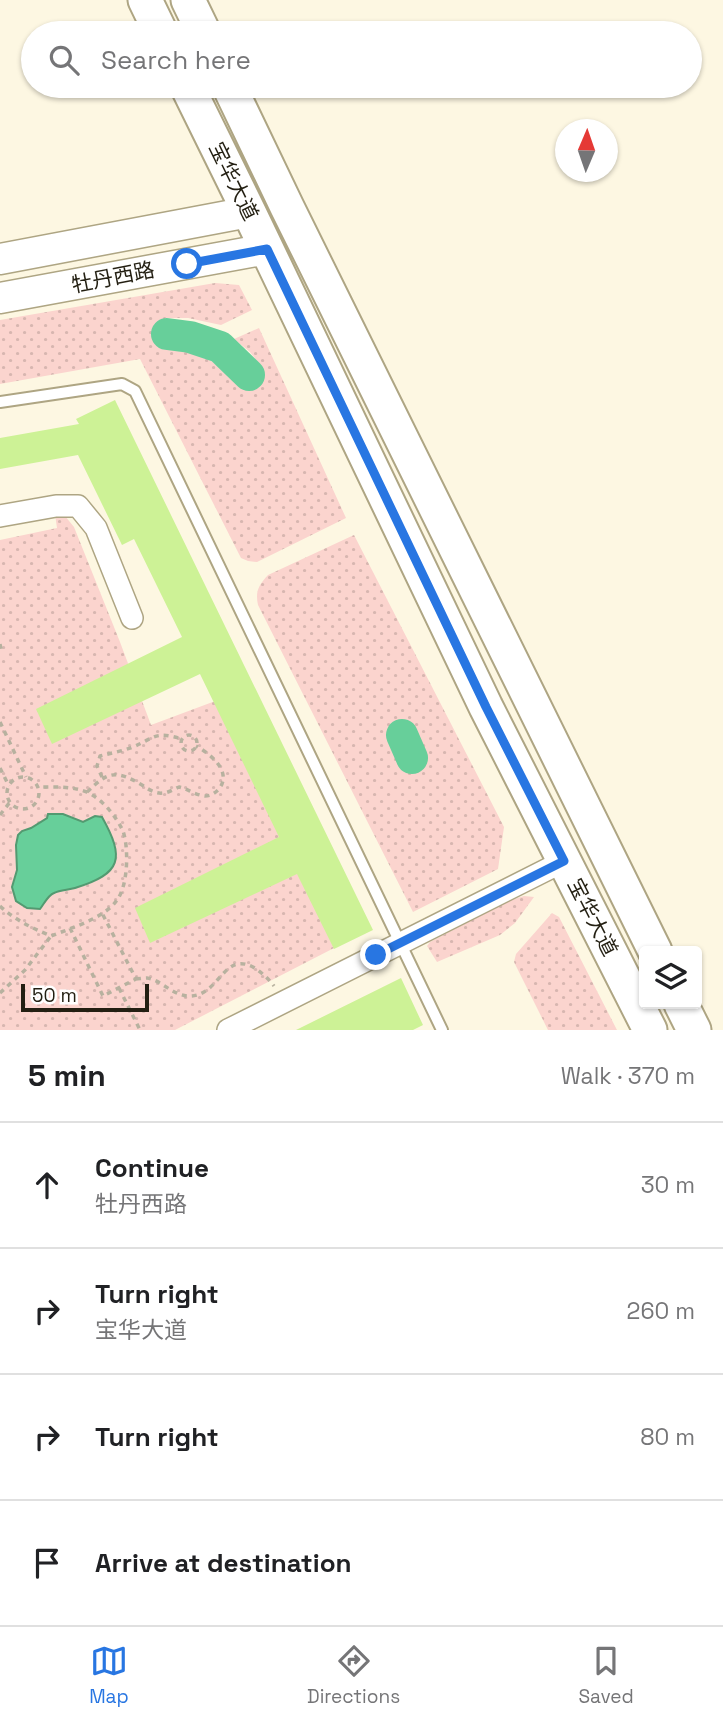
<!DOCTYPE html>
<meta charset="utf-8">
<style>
body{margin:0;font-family:"Space Grotesk","Noto Sans SC",sans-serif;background:#f6f6f6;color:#202124}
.controls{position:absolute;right:21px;bottom:21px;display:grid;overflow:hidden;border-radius:7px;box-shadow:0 2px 5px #0004}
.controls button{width:63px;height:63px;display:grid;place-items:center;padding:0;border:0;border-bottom:2px solid #e0e0e0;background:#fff;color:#202124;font:35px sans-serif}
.compass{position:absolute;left:555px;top:119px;width:63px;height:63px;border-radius:50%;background:#fff;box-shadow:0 2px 5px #0004;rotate:2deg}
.scale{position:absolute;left:21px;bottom:18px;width:128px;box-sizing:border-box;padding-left:7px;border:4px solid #231f12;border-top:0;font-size:19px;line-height:24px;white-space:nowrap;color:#231f12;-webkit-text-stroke:5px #fff;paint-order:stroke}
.stop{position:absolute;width:21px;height:21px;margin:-16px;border:5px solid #2876e2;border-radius:50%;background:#fff}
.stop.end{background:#2876e2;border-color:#fff;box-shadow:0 2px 7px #0008}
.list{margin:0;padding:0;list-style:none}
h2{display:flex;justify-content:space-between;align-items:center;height:91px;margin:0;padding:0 28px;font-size:30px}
h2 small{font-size:23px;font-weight:400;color:#757577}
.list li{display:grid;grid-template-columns:46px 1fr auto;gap:21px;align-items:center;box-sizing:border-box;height:126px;padding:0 28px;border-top:2px solid #e0e0e0}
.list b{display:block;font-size:26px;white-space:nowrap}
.list p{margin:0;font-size:23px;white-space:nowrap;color:#757577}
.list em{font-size:23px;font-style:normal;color:#757577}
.icon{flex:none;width:38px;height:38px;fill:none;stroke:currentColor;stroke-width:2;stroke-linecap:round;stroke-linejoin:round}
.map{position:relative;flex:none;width:723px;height:1030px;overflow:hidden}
.search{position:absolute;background:#fff;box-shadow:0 2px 5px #0004;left:21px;right:21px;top:21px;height:77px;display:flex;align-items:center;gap:18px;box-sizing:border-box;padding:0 24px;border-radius:38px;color:#757577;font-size:26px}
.sheet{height:595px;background:#fff}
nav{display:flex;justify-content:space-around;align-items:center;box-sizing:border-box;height:98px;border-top:2px solid #e0e0e0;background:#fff;font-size:19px;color:#757577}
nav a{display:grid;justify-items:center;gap:4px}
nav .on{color:#2876e2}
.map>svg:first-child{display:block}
.grass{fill:url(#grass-dots)}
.water{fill:#67cf9a;stroke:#539a71;stroke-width:2}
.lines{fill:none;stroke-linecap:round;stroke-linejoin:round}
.river{stroke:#67cf9a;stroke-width:32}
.building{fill:#cdf296}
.lane-casing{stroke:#aea583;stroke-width:14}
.street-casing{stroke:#aea583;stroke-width:24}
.secondary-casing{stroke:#aea583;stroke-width:33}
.primary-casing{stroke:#aea583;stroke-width:37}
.path{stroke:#b7b19f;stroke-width:3.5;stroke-dasharray:5 5;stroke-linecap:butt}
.lane{stroke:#fff;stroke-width:10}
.street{stroke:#fff;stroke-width:21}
.secondary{stroke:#fff;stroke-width:30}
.primary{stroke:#fff;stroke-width:33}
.route{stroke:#2876e2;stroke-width:9}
.labels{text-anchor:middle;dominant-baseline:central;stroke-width:5;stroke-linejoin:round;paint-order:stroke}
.street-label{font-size:21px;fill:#231f12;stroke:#fff}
</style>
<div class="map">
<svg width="723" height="1030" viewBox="0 0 723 1030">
<defs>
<pattern id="grass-dots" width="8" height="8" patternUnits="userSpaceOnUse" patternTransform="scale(1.75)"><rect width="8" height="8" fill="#fbd4ce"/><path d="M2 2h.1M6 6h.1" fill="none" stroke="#d7b6b0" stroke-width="1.8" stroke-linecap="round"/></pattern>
</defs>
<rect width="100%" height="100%" fill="#fdf7e2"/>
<path class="grass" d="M215,283L239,285L252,310L221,325L188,318H165L169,347C175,347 182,347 187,348C207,353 221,370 235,383L263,369L250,352L234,339L259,328L346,518L257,562L248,561L241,558L140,359L0,384V320Z
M55,514L65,516L74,527L120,642L151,725L218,700L336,947L175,1030H0V540L57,528Z
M354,535L504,827L498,869L413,912L258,605C255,591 259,585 268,575Z
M524,896L534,897L515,923L500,935L437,962L427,946L430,942L508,901Z
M552,913L559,917L617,1030H548L514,962L516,954Z"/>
<path class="water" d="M48,814H63L83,822L95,816L102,817C125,858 122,874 75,888C68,890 60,890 54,893C48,895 44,904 40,909L27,908L16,901L12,887L17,870L16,845L18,835L22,831L31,828L47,818Z"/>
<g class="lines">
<path class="river" d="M167,334L190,337L220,347L249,375
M402,735L412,758"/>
</g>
<path class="building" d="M115,400L373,930L334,949L297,874L150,943L135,908L279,837L200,674L52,744L36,709L182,637L134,539L122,545L78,455L0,469V438L79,424L76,419Z
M401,978L423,1025L413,1030H296Z"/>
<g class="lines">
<defs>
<path id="lane" d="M0,402L122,384L135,391L442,1030"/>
<path id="street" d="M0,516L56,506H78L96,528L132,618
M228,1030L564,861"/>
<path id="secondary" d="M0,259L249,212
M0,298L267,249"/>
<path id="primary" d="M145,0L161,33
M188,0L204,33
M187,86L249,212L486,707L650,1030
M229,86L287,207L655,951
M681,1004L694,1030"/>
</defs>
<use href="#lane" class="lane-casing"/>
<use href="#street" class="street-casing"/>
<use href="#secondary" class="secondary-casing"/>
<use href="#primary" class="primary-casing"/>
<path class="path" d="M0,644L1,649L0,652
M0,722L26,777
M181 743a8 8 0 1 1 16 0a8 8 0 1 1-16 0Z
M0,768L9,786
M102,777L97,766L100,756C111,753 123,751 133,747C156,737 155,731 182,739
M7 793a16 16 0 1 1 32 0a16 16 0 1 1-32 0Z
M87,792C108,772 115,769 142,785C148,789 155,794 163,793C168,793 174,789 179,787C188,789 195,795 205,796C211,796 215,793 219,789C233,771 209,753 196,746
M0,815L10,802
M0,906C15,920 32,928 51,936C71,928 105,918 117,900C128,886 129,848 123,831C116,816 102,799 87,792C71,786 55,787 38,787
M70,928L103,996L136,979L102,913
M136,979C139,979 143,978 147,978C161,980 171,994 187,996C220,998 222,951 253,967C261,972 268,978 274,986
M119,988L140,1030
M0,993L25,970L51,936"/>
<use href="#lane" class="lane"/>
<use href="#street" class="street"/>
<use href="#secondary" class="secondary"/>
<use href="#primary" class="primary"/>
</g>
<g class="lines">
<path class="route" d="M187,264L267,249L486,707L564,861L376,955"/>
</g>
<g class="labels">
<g class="street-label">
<text transform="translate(234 181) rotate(64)">宝华大道</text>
<text transform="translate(113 277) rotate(-11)">牡丹西路</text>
<text transform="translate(593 917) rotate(63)">宝华大道</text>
</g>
</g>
</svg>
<div class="controls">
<button><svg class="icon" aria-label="layers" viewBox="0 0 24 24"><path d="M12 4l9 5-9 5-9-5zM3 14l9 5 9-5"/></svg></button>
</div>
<svg class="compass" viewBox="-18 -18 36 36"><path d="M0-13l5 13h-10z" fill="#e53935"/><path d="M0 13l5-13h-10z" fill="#757577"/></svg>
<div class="scale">50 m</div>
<div class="stop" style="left:187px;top:264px"></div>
<div class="stop end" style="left:376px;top:955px"></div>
<div class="search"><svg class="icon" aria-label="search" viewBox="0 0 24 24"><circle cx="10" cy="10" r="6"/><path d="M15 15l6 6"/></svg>Search here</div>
</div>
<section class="sheet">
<h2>5 min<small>Walk · 370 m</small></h2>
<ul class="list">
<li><svg class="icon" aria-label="ahead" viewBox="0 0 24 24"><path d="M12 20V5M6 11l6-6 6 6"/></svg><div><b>Continue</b><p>牡丹西路</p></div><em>30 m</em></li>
<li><svg class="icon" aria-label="right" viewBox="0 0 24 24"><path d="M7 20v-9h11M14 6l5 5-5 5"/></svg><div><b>Turn right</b><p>宝华大道</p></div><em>260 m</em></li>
<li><svg class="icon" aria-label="right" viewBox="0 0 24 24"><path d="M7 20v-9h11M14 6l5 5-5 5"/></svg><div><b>Turn right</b></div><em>80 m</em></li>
<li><svg class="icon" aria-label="arrive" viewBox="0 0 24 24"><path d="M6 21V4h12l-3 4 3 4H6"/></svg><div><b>Arrive at destination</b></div></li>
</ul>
</section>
<nav>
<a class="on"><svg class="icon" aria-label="map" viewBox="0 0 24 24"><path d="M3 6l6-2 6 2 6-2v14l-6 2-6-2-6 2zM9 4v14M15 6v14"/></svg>Map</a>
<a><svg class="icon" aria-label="directions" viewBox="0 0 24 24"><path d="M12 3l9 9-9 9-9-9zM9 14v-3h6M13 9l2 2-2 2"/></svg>Directions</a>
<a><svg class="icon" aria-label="saved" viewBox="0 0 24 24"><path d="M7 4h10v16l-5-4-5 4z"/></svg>Saved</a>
</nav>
